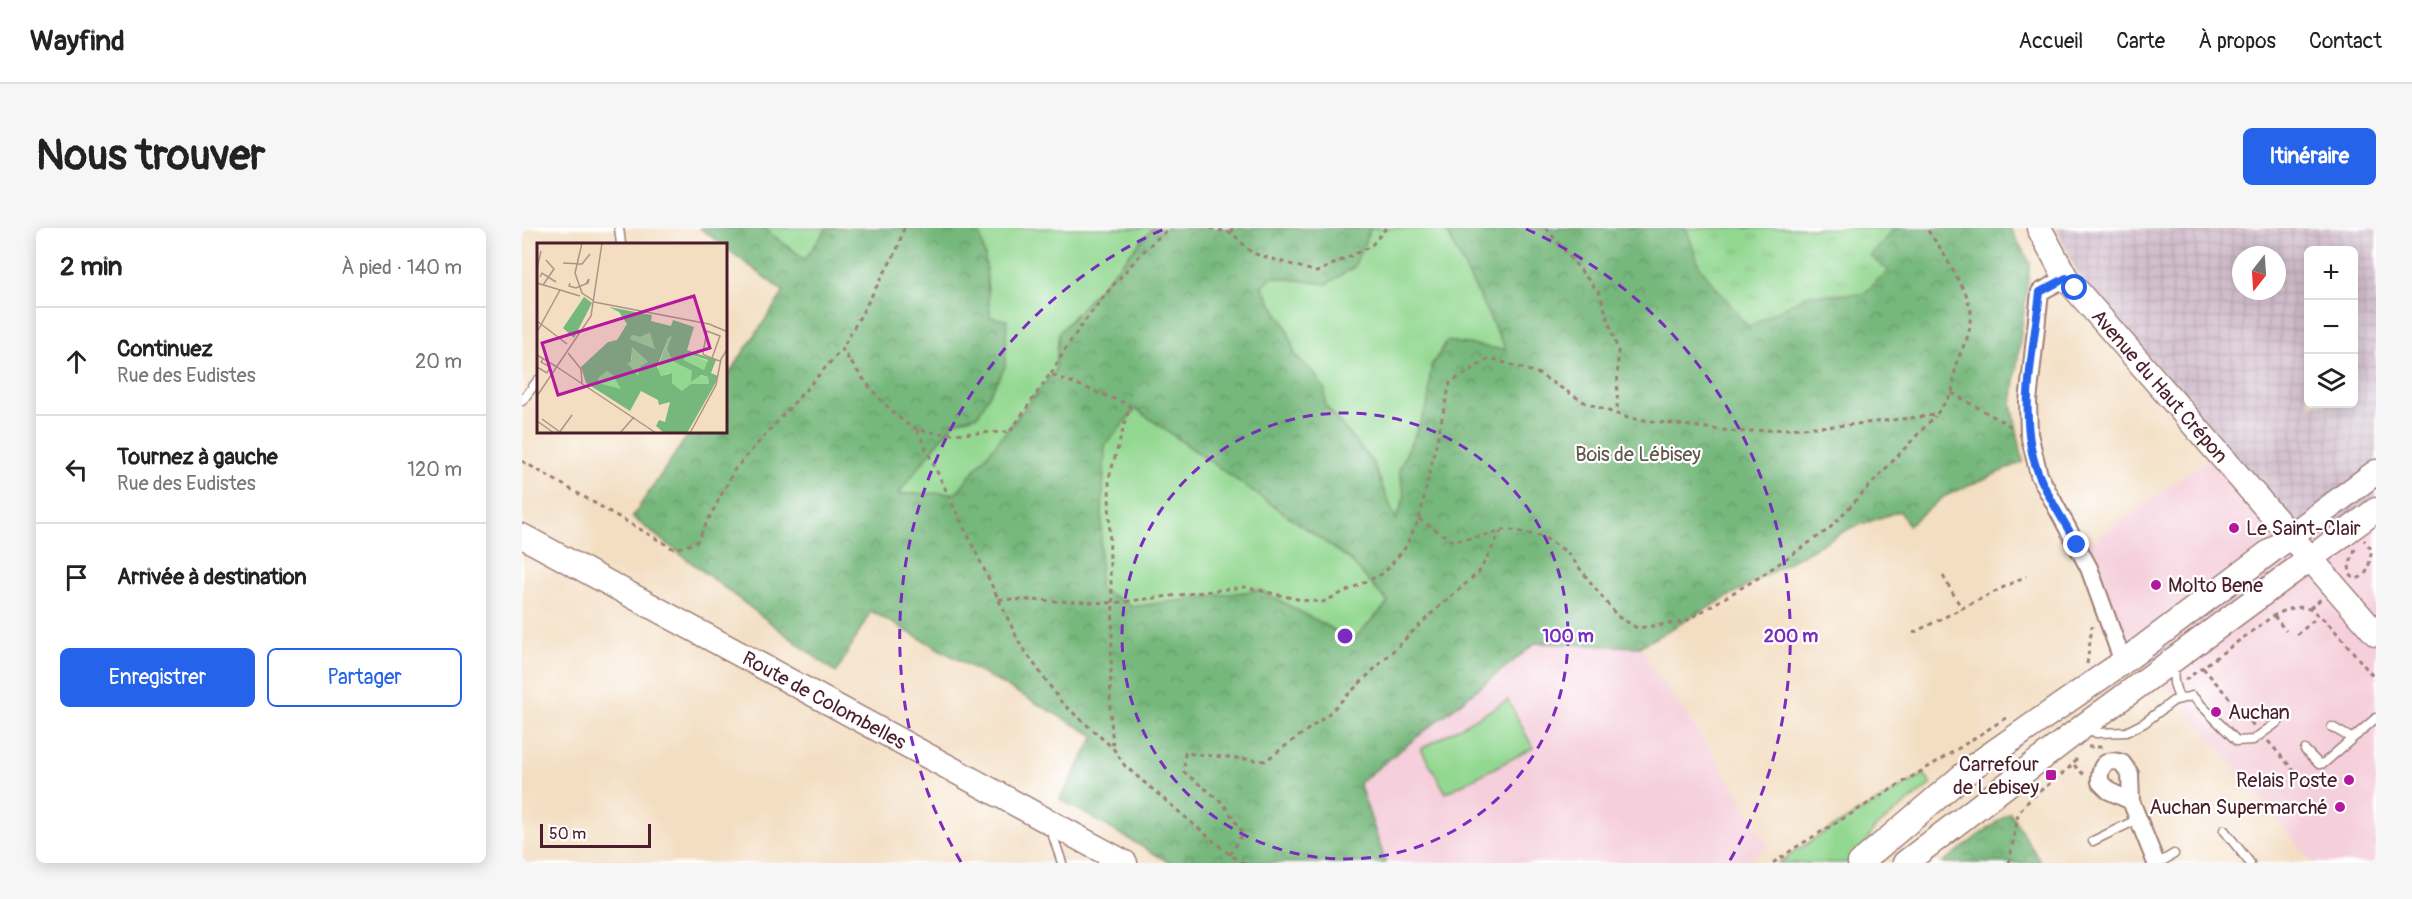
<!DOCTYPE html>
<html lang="fr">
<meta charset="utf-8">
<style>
body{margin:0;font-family:Pangolin,sans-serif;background:#f6f6f6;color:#222}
.controls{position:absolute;right:18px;top:18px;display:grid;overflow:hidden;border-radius:9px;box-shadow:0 3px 15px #0003}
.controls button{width:54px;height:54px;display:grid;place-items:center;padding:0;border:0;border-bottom:2px solid #e0e0e0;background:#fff;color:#222;font:30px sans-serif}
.compass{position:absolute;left:1710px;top:18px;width:54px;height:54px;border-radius:50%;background:#fff;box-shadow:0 3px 15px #0003;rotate:197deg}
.scale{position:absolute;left:18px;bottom:15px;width:111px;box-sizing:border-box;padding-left:6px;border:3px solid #4a1f2b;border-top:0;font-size:16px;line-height:21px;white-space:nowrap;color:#4a1f2b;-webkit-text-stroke:4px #fff;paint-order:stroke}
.stop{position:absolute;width:18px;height:18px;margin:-14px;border:4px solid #2563eb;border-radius:50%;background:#fff}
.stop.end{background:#2563eb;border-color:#fff;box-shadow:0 2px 6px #0008}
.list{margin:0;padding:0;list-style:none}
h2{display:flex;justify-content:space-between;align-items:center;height:78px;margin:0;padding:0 24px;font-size:26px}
h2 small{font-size:20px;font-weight:400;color:#767676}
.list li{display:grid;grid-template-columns:39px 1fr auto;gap:18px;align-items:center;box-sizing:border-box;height:108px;padding:0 24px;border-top:2px solid #e0e0e0}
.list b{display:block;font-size:22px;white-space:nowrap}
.list p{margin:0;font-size:20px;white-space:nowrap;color:#767676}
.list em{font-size:20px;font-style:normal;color:#767676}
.actions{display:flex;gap:12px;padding:18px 24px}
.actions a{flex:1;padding:14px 0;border:2px solid #2563eb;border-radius:9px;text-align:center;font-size:21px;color:#2563eb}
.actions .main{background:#2563eb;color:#fff}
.icon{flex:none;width:33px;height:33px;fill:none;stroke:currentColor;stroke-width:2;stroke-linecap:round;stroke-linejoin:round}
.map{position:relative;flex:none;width:1854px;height:635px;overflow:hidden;border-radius:9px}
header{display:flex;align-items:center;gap:36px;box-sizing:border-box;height:84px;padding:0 30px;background:#fff;border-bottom:2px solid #e0e0e0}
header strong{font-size:28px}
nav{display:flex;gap:33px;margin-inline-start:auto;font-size:21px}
.intro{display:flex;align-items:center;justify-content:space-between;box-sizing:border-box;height:144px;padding:0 36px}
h1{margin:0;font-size:42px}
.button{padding:15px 27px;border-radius:9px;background:#2563eb;color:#fff;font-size:21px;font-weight:700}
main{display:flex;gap:36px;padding:0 36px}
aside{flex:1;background:#fff;border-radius:9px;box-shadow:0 3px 15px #0003}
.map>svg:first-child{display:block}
.built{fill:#f5cfdb}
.industrial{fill:url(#industrial-grid);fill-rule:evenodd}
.grass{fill:#93d891;stroke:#6e7c5e;stroke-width:1.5}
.forest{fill:url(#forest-crowns);stroke:#606c53;stroke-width:1.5;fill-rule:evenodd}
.park{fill:url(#park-tufts);stroke:#6e7c5e;stroke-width:1.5}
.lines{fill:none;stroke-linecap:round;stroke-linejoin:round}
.lane-casing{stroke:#9e7e76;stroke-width:11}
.street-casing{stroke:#9e7e76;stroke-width:20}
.secondary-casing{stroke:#9e7e76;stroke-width:27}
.path{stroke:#9e7e76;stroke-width:3;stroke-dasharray:4.5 4.5;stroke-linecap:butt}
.lane{stroke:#fff;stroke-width:8}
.street{stroke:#fff;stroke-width:16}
.secondary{stroke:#fff;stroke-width:24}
.route{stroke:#2563eb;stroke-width:8}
.ring{fill:none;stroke:#7b2cbf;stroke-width:3;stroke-dasharray:10 8}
.poi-dot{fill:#b5179e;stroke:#fff;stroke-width:2}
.labels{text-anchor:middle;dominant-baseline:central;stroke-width:4.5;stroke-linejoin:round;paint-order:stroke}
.street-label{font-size:20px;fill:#4a1f2b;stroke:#fff}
.park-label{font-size:20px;fill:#60564a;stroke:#fff}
.poi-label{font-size:20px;fill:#4a1f2b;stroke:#fff;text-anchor:start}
.inset-road{fill:none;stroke:#af9286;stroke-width:1.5}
.view{fill:#b5179e;fill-opacity:0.15;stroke:#b5179e;stroke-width:3}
.inset-edge{fill:none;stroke:#4a1f2b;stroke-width:3}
.centre{fill:#7b2cbf;stroke:#fff;stroke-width:3}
.ring-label{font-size:18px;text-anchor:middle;font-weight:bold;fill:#7b2cbf;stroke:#fff;stroke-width:4.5;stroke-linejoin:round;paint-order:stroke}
</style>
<header>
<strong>Wayfind</strong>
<nav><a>Accueil</a><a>Carte</a><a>À propos</a><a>Contact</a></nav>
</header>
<div class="intro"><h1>Nous trouver</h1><a class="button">Itinéraire</a></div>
<main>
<aside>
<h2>2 min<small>À pied · 140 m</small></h2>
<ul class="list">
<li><svg class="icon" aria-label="ahead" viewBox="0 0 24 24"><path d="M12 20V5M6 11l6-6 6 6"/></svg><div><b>Continuez</b><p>Rue des Eudistes</p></div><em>20 m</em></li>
<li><svg class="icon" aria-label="left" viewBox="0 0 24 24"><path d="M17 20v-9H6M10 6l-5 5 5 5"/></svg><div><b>Tournez à gauche</b><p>Rue des Eudistes</p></div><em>120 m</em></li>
<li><svg class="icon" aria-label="arrive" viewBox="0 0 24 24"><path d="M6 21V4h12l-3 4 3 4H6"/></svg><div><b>Arrivée à destination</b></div></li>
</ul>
<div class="actions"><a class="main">Enregistrer</a><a>Partager</a></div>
</aside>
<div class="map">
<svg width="1854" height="635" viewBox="0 0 1854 635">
<defs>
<pattern id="industrial-grid" width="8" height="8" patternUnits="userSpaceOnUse" patternTransform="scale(1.5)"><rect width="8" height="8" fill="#d1bdcc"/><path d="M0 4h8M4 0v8" fill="none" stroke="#b5a2af"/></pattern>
<pattern id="forest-crowns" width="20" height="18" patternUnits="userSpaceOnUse" patternTransform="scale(1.5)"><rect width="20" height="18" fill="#76b87b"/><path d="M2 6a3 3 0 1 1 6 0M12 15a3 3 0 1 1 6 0" fill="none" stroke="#639565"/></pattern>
<pattern id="park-tufts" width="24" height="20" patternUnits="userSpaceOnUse" patternTransform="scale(1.5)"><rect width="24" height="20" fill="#93d891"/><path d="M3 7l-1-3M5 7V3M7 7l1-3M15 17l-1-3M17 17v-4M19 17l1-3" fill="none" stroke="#80b97d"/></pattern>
</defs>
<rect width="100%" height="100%" fill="#fff"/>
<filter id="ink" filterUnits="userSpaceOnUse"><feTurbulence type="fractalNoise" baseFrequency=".0167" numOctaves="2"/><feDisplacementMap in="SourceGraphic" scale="12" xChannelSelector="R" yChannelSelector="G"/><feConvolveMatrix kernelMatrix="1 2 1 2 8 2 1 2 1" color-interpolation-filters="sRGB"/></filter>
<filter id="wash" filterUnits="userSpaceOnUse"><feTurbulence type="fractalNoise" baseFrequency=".008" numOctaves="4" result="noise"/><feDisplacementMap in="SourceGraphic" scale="24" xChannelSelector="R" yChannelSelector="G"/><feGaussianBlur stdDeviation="1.35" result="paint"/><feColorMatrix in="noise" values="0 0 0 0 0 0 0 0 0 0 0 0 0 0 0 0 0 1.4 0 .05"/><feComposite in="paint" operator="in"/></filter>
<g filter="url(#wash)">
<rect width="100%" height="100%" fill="#f3dec2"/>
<path class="built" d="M1705,217L1788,314L1854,289V635H1791L1659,475L1601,417L1563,318Z
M1065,320L1131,441L1191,525L1247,619L1220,635H744Z"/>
<path class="industrial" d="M1534,0H1854V289L1788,315L1705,217L1560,54ZM1786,22H1832V176H1786ZM1719,27H1755V63H1719Z"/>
<path class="grass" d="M241,0H305L284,32Z
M456,0H631L537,105L533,143L434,266H375L432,194L456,187L468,89L463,28Z
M849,0H923L984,122L925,113L909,138L906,177L877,242L883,268L874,293L851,235L803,177L792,145L773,127L765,100L739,58L752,49L805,56Z
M614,181L827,331L867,374L831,413L738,362L610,379L576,360L583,217Z
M986,472L1011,520L924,565L899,521Z
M1402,546L1409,556L1352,601L1340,621L1324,635H1256L1300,606Z"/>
<path class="forest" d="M178,0H241L283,31L305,0H456L463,28L468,89L485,92L483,139L456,187L432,194L376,266L434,265L533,143L537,105L631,0H849L832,39L805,56L752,49L739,58L765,100L773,127L792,145L803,162V177L851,235L874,292L883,268L877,242L906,177L909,139L925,113L984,122L923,0H1164L1178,39L1226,99L1285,67L1341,66L1366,43L1348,28L1374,0H1488L1508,35L1490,176L1501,234L1423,268L1386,297L1378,283L1328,300L1117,419L1014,415L837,555L864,635H648L538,571L573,508L349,383L314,445L110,289L168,204H204V150L262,64L204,20V16H199ZM614,181L827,331L866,375L831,412L738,362L610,379L577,360L583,217Z
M1488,584L1519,635H1420Z"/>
<path class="park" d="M1164,0H1374L1348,28L1367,43L1341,66L1285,67L1226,99L1178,39Z"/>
</g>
<g filter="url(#ink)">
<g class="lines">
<defs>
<path id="lane" d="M97,0L99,16
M0,173L16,152
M1651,437L1652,455L1657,471
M1564,498L1574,505L1604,504L1622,495L1651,473L1670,468L1715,513L1731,512L1757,493
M1810,499L1829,510L1835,507
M1783,522L1797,536L1802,535L1854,490
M529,602L540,635
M1702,602L1728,635
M1571,613L1616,591
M1637,635L1652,626"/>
<path id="street" d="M1544,50L1518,64L1506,174L1507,206L1517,247L1567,340L1601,434
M1609,573L1587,563L1578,554C1577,539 1583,529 1600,535L1608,546L1609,573L1634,635"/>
<g id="secondary">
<path id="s1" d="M1517,0L1544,50L1854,406"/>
<path id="s2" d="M0,308L603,635"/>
<path d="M1338,635L1452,538L1601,434L1854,244"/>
<path d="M1383,635L1563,497L1854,282"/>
</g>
</defs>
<use href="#lane" class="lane-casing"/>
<use href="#street" class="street-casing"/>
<use href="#secondary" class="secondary-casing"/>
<path class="path" d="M382,0L375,22L320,121C333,142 373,194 395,201C419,209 462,204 488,204L528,146L608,177L587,250L588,344L591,375L723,359L779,372L801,374L862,345L883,320L897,291L928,155L968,130L1015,145L1062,174L1106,190L1216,204L1327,197L1414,187L1430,165L1434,136L1447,105L1449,83L1444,66L1419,21L1404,0
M688,0L710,5
M710,0V5L730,25L795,44L849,18L864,0
M1024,0L1078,66L1096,123L1095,186
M529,146C547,112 569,84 593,55C611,35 626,16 649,0
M1430,165L1490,199
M395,202L498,416L540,475L591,520L603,538L708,627L722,635
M0,233L152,321L174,315L213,241L320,121
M897,291L931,313L956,309L985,301L1021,309L1045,324L1095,388L1115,400L1162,394L1236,350L1307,301L1413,188
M1833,321L1827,337L1828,346L1832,351C1849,349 1846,335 1850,322L1842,312
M1421,348L1440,381
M477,371L591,375L588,478L591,520
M1788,380L1799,371
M1752,388L1764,403
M1391,405L1504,348
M1775,407L1793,391
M1565,436L1570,398
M1681,440L1733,499
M1663,452L1751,388C1761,383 1776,376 1787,381C1807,390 1838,434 1854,452
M1746,513L1787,560L1803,546
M1566,519H1581
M1552,537L1562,547
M708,627L721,605L701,575L662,544L663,525L743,533L803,489L911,384L957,344L979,303
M1251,635L1276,618L1426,527L1487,488
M1487,635L1496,587C1509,562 1550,546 1556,527"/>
<use href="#lane" class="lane"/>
<use href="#street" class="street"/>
<use href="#secondary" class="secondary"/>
</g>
</g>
<g class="lines" filter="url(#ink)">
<path class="route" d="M1553,60L1544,50L1518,64C1512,122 1494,191 1517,247C1527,271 1543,294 1555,317"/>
</g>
<g class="ring">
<circle cx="823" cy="408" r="223"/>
<path d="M439 634A446 446 0 0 1 642 1M1004 1A446 446 0 0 1 1207 634"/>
</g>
<g class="poi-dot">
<circle cx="1712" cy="300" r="6"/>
<circle cx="1634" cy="357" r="6"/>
<circle cx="1694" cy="484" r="6"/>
<rect x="1523" y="541" width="12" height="12" rx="3"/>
<circle cx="1827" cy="552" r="6"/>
<circle cx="1818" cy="579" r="6"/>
</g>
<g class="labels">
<g class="street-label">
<text stroke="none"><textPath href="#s1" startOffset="200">Avenue du Haut Crépon</textPath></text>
<text stroke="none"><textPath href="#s2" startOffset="344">Route de Colombelles</textPath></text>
</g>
<g class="park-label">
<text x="1116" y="226">Bois de Lébisey</text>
</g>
<g class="poi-label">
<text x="1724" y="300">Le Saint-Clair</text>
<text x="1646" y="357">Molto Bene</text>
<text x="1706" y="484">Auchan</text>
<text x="1517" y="536" text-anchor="end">Carrefour<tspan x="1517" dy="23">de Lebisey</tspan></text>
<text x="1815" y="552" text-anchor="end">Relais Poste</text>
<text x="1806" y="579" text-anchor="end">Auchan Supermarché</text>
</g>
</g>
<g transform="translate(15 15)">
<rect width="190" height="190" fill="#f3dec2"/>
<path d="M114,90L118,106L93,96L95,92L103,94ZM136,93L134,115L155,128L156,138L161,132L171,134L173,144L145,148L135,140L133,130L124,133L120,128L131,94ZM94,103L111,119L102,132L89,120L95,117ZM149,110L171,118L167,127L147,117Z" fill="#93d891"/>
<path d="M47,54L55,60L37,95L26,85ZM72,64L115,72L114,78L134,83L136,77L157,84L150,107L179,117L174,130L181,133L178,141L150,190H127L119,183L122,177L128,179L133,159L122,162L121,157L104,148L93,168L49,140L44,124L71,99L80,97L90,81L82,69ZM113,90L118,106L93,96L95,92L103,94ZM135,93L130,106L136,118L155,128L154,139L164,132L171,134L172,141H154L145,148L135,140V130L124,133L120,124L131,95ZM95,104L111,119L104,123L101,132L90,120L94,119ZM149,110L171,117L167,127L147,117Z" fill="#76b87b" fill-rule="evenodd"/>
<path d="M70,128L76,132L84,146L60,140L62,134Z" fill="#93d891"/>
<path class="inset-road" d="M45,0L38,30L45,50L57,58M26,20L45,21L53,11M0,26L4,8M3,34L5,30L19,39M0,40L43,53M33,40L32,43L39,45L51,40L52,36L49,41M6,42L17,26L9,17M57,59L172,81L191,89M0,78L30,101L27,99M0,89L23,47M31,110L44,126L45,140M0,112L20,124M175,115L183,93L170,88L166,110L167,112L180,117L183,118M0,124L10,130L13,124L4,119L6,116M20,124L119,190M0,153L54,73L65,0M5,176L23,189M0,178L17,190M22,190L35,172M83,190L97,174M153,190L179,142L184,116L191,105"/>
<path class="view" d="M157,53L173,105L21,152L5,100Z"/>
<rect width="190" height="190" class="inset-edge"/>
</g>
<circle cx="823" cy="408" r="9" class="centre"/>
<g class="ring-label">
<text x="1046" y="414">100 m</text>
<text x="1269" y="414">200 m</text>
</g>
</svg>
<div class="controls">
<button>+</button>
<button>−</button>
<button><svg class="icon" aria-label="layers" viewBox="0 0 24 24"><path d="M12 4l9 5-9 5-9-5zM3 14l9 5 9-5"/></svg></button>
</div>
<svg class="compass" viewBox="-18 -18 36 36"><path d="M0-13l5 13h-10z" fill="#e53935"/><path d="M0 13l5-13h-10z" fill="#767676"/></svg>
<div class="scale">50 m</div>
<div class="stop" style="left:1553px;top:60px"></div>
<div class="stop end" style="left:1555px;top:317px"></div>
</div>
</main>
